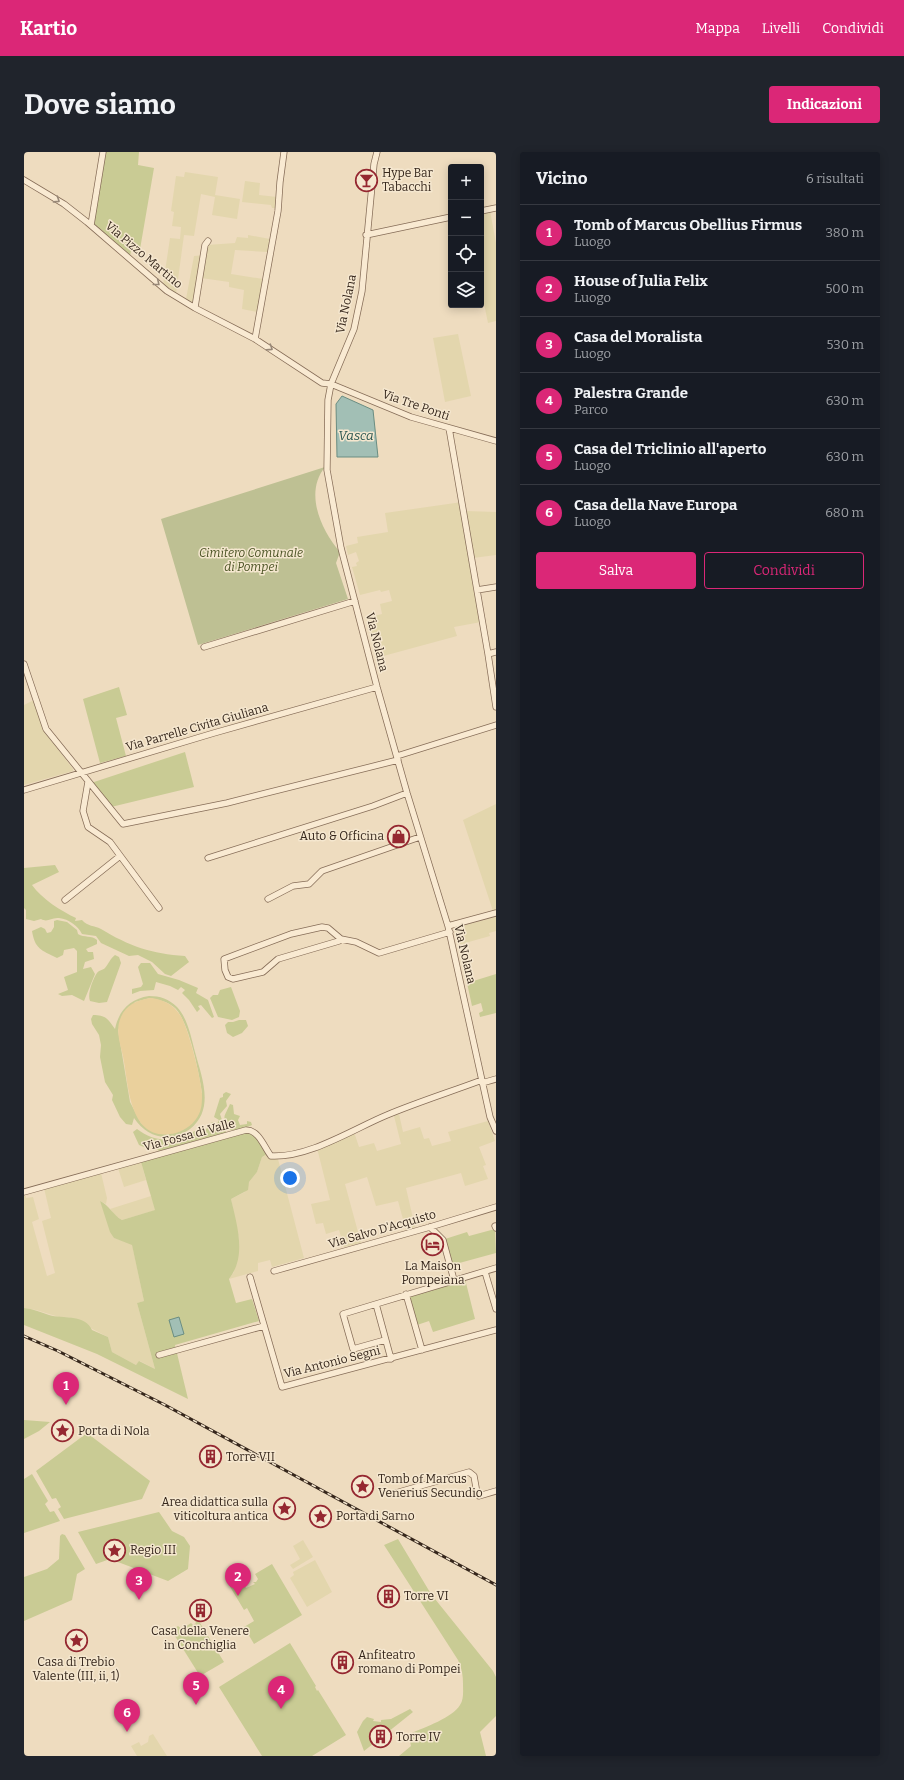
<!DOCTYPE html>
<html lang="it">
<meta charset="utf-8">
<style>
body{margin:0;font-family:Bitter,serif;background:#20242c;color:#f1f3f6}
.controls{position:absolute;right:12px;top:12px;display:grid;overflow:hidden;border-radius:4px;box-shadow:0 2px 10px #0003}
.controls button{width:36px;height:36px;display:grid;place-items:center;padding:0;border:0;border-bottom:1px solid #363941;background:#171b24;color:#f1f3f6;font:20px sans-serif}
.you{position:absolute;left:266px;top:1026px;width:14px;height:14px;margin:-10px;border:3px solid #fff;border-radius:50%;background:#1a73e8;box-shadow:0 0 0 6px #1a73e833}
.badge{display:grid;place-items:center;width:26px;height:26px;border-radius:50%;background:#db2777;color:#fff;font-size:13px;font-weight:700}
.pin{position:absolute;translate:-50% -33px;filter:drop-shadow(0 1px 2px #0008)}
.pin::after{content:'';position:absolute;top:21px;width:14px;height:12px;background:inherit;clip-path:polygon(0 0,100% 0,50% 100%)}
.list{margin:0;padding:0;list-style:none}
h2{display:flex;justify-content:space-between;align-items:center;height:52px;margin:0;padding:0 16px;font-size:17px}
h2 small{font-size:13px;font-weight:400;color:#9ea1a6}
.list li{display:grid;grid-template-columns:26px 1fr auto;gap:12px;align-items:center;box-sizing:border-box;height:56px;padding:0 16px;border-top:1px solid #363941}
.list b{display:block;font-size:15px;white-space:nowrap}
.list p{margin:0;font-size:13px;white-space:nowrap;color:#9ea1a6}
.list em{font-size:13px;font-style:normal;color:#9ea1a6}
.actions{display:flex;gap:8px;padding:12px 16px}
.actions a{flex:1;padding:9px 0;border:1px solid #db2777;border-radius:4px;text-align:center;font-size:14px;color:#db2777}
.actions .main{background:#db2777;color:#fff}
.icon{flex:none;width:22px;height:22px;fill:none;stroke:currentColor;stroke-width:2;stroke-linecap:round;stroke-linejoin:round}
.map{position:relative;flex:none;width:472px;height:1604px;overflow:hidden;border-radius:4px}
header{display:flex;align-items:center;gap:24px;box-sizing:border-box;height:56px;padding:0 20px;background:#db2777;color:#fff}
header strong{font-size:19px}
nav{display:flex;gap:22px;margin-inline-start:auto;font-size:14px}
.intro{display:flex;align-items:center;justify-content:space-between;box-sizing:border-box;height:96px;padding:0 24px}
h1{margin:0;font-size:28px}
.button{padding:10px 18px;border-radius:4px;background:#db2777;color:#fff;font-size:14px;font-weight:700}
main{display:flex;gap:24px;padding:0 24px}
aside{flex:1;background:#171b24;border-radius:4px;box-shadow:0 2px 10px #0003}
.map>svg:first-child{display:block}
.farmland{fill:#e3d6ad}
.green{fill:#c9cb94;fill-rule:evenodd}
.sand{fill:#ead09c}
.cemetery{fill:#bec093}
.water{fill:#a2bfb5;stroke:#6a8d82}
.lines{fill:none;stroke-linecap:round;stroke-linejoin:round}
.minor-casing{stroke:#866d58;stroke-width:7}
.minor{stroke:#f9ead2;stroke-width:5.5}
.rail-casing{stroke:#36271c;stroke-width:3}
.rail{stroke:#f5e7cf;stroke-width:1.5;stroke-dasharray:4.5;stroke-linecap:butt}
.oneway{stroke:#988877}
.labels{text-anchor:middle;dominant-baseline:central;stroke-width:3;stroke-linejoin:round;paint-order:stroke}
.poi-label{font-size:12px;fill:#36271c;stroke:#f5e7cf;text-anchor:start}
.street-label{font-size:12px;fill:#36271c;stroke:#f5e7cf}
.park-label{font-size:12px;font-style:italic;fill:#4a5223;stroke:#f5e7cf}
.water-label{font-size:13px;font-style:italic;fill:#2b5650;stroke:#f5e7cf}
</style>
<header>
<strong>Kartio</strong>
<nav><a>Mappa</a><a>Livelli</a><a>Condividi</a></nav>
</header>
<div class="intro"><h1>Dove siamo</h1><a class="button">Indicazioni</a></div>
<main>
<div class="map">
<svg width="472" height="1604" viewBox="0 0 472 1604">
<rect width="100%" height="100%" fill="#eedcbf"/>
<path class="farmland" d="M161,20L194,25L191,43L216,47L213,67L188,63L191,45L177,42L170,84L160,83L152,142L139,133L146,86L156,87L157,75L148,74L150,60L147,59L152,24L160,25Z
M221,29L236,31L235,43L253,45L252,56H248L247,53L218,50Z
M466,59L472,91V169L464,171L457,137V61Z
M224,83L246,87L244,100L211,98L207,122L239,127L234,160L218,157L220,138L205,135V130L177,126L172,153L162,147L170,104L181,103L183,93L211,91L213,85L224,86Z
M434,182L447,244L421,250L409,186Z
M438,350L457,470L430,475L433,484L352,506L342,466L358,462L356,452L368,449L365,438L357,440L356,438L336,443L328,415L333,414L332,411L335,409L332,400L324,403L322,394L334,391L333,385L364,380L361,361Z
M442,359L472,360V403L449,406Z
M10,548L20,579L49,617V619L0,633V553Z
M472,652V758L469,759L439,668Z
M472,765V779L465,781L466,784L434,793L430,776Z
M375,962L379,980L396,975L400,987L405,986L408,994L427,989L424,980L464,969L471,989L455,995L462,1013L459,1014L464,1027L441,1034L437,1021L382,1036L391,1075L382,1078L374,1049L352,1054L343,1025L321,1032L337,1091L320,1095L315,1078L302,1082L299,1071L292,1072L287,1052L306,1048L293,996L330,980L335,995L350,991L353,999L377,992L370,964Z
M243,1002L248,1006L254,1007L280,1106L248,1115L246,1108L234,1111V1119L205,1127L210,1120L215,1088L207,1047L221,1040L225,1030L233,1020L238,1005Z
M117,1010L122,1028L100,1035L94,1016Z
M77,1021L83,1046L82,1052L76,1049L90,1086L108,1092L120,1149L113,1151L131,1217L116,1209L112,1213L88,1200L84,1185L45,1165H35L12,1158L0,1156V1044H2V1046L9,1045L15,1067L8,1070L23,1124L31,1121L18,1069L27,1066L20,1036Z
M127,1044L132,1058L98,1068L92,1064L86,1057Z
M279,1388L289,1405L269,1417L266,1413L276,1407L269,1394Z
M291,1408L308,1440L283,1455L266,1426L270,1423L269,1420Z
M129,1582L143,1604H113L107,1594L115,1590L117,1594L124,1590L125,1584Z"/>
<path class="green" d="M80,0H115L114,13L130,16L115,103L107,99L106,104L70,72Z
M95,535L103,563L92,566L102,604L76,611L59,547Z
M161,600L170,635L87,655L67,631Z
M31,713L35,720L8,733C18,747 37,759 52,766L51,769L58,768C64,775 70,773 77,777C105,794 128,802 161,804L165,810L147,824L141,822L128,810L114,803L105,804L77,791L72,784L58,782C54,774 45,767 35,766C27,765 24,771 17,767L10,769L2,767V758L0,756V716Z
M33,768L43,770L53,778L54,782C60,786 68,783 73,788V792L62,797L64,800H69L70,807L61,810L59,817L67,815L71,822L60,849L48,843L38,844L34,842L44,838L40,825L53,820V799L50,796L40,798L39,803L33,806C17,798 11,797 8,779L17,775L21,777L23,781L27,780L30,775V769Z
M91,803L95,805L97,811L83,850L75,851L66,849C63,842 69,827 73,821C75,818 79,818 81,816C85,811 86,807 91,803Z
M117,811H126L134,822L155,828L174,836L172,841L184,848L190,865L188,866L177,853L174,854L176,857L173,860L165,848L158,841L161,838L157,835L154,838L146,834L132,830L130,838L116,839L108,842V837L117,835L119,832L114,815Z
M472,822V861L456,865L455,861L459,859L457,851L448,854L443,831Z
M207,835L216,859L215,865L208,868L194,865L186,846L189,843H194L196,838Z
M125,844C136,844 145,847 153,855C164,867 167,885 171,900C178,926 191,957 166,977C159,982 151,985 143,985C129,985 118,978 110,966L108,973L102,972L96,965L88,948L89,943L81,930L76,905L77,893L75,883L68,872L67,867L69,863C82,863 84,867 91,877C95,858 106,847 125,844ZM126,846C135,848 143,849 151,856C165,870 175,920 178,941L128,979L117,971L106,950L94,878L111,850Z
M215,868H222L224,874L218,881L209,885L203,881L201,873L204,870H209Z
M202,940L207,942L202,949L203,954L196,962L202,980L201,981L135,999L129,994L122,996L115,993L109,980L113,977C133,992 149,989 171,979L175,986L188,970L193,972L195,968L190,965L196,946L199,945V942Z
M206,952L209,953L210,962L216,964L214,968L216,973L223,972V969L227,970L228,973L226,974L211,978H205C197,964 201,964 206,952Z
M222,980L232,984L243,1002L238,1005L233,1020L225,1030L224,1038L207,1047C213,1073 223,1104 205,1127L212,1151L228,1147L235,1169L151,1193L164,1247L73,1202L0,1173V1156C9,1157 16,1160 25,1163C39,1167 61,1162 68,1178L84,1185L88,1200L112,1213L115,1209L131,1217L113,1151L120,1149L108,1093L90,1086L86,1080L76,1049C85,1053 89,1063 98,1068L131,1058L117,1010Z
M471,1077L472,1101L428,1113L421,1087L443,1080L445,1084Z
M441,1127L451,1167L409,1180L405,1169L393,1173L384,1144Z
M0,1268L26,1270L15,1279L0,1287Z
M63,1281L126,1329L118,1347L40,1367L34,1357L37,1355L32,1346L28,1347L12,1319Z
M8,1322L24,1349L21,1352L26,1360L30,1359L36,1369L0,1381V1327Z
M135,1360L148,1379L160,1385L166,1394L164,1417L144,1429L86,1407L72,1412L54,1380Z
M38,1382L41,1383L61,1417L53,1422L48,1448L0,1469V1425L23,1417L35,1407L36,1384Z
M374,1387L407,1442L469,1519L472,1525V1564L456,1580L462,1604H375L387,1594L386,1589L388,1581C401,1575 428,1566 436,1553C440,1547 439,1539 439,1532C439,1524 438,1516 434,1508L360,1393Z
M248,1412L278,1463L230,1492L220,1475L230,1469L223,1456L220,1458L205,1433L209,1431L212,1435L219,1431L222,1436L231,1432L229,1430H232L234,1427L231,1422Z
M173,1466L200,1510L176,1524L151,1484L154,1482L151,1476L154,1474L161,1480L163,1479L161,1475L167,1471L169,1473L172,1471L170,1467Z
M266,1491L292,1534L291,1535L293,1539L294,1538L322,1583L288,1604H238L195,1535Z
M386,1557L389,1560L359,1584L355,1579L350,1583L354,1588L340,1599L333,1580L339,1569L343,1565L350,1567L349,1569L357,1570V1568L367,1567Z"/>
<path class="sand" d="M126,846C138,847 149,852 156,863C164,874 177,927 178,942C178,949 178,956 175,962C171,971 162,978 152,981C107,992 105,939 100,910C98,895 90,880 97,865C102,853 113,848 126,846Z"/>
<path class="cemetery" d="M301,315C280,341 297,378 316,400L312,411L324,447L174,493L137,367Z"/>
<path class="water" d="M318,244L349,258L354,305H313L312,252Z
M155,1165L160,1182L150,1185L145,1168Z"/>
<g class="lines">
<defs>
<path id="minor" d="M353,0L350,12L338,139L330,177L307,232L304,248L303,318L317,396L353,535L383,641L424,774L466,965L472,979
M0,28L40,52L63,70L143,139L171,156L231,187L298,231L307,232L387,265L472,289
M457,59L472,56
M67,73L79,0
M342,83L427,65
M171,155L181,93L184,89
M231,187L254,59L256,30L260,0
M425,276L464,502
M453,438L472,435
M180,495L331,449
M472,500L464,502L472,555
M0,512L22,577L99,672L203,651L374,608
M373,604L472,573
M64,630L59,659L64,675L86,690L135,756
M0,638L190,581L353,535
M184,706L349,654L383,641
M244,747L269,734L285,732L298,719L396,685
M41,748L96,704
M424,774L472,761
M317,787L315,789L254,807L239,820L209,827L204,825L201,818L200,807L267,782L298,775L304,776L317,787L332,790L355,801L426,780
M458,931L472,927
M0,1040L222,978C235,978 240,995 247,1004C285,1006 329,977 363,963C394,950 426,940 458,928
M471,1074L472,1076
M406,1075L419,1088L430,1128
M250,1119L406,1075L472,1055
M461,1120L472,1157
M226,1125L258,1235L472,1178
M382,1142L398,1198
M352,1152L319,1162L329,1197L361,1188
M135,1203L240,1174
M367,1207L352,1152L472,1116
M368,1342L445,1320L450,1324L453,1341L455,1344L472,1339"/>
</defs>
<use href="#minor" class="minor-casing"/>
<use href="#minor" class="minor"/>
<defs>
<path id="rail" d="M0,1184L34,1199L141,1253L472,1433"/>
</defs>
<use href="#rail" class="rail-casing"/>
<use href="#rail" class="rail"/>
</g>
<defs><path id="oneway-chevron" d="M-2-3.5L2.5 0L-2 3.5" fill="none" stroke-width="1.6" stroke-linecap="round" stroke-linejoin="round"/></defs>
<g class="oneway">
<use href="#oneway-chevron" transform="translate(33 48) rotate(33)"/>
<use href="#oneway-chevron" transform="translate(133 131) rotate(39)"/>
<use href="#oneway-chevron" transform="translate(246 196) rotate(33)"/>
</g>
<defs>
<symbol id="bar-ring" viewBox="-11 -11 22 22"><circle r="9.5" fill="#f5e7cf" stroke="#952831" stroke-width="1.5"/><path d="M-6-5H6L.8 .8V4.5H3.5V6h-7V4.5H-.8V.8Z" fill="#952831"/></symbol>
<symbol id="shop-ring" viewBox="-11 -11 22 22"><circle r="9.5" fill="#f5e7cf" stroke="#952831" stroke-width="1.5"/><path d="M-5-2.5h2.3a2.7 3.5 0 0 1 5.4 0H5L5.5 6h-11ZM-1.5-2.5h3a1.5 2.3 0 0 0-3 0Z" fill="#952831"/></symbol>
<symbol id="hotel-ring" viewBox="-11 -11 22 22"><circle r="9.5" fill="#f5e7cf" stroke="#952831" stroke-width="1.5"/><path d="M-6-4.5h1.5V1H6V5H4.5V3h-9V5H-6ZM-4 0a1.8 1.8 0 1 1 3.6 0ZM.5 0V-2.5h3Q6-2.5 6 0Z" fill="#952831"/></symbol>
<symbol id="sight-ring" viewBox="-11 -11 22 22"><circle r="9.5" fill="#f5e7cf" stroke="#952831" stroke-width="1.5"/><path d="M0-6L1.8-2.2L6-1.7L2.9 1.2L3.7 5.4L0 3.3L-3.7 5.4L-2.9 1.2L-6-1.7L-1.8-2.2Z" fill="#952831"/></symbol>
<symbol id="building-ring" viewBox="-11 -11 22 22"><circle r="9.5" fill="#f5e7cf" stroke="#952831" stroke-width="1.5"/><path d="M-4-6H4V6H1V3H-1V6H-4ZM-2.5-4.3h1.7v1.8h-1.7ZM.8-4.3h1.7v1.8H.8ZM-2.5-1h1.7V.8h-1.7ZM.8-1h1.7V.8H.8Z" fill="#952831"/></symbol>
</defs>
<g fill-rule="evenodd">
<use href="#bar-ring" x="330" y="16" width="25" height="25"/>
<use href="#shop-ring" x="362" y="672" width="25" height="25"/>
<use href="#hotel-ring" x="396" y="1080" width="25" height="25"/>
<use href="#sight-ring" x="26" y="1266" width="25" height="25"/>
<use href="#building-ring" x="174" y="1292" width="25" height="25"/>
<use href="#sight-ring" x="326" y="1322" width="25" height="25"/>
<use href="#sight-ring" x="248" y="1344" width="25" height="25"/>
<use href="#sight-ring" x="284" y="1352" width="25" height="25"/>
<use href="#sight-ring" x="78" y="1386" width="25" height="25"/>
<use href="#building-ring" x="352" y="1432" width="25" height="25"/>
<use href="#building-ring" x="164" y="1446" width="25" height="25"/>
<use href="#sight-ring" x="40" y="1476" width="25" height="25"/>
<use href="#building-ring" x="306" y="1498" width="25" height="25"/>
<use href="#building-ring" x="344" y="1572" width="25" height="25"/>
</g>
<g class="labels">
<g class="poi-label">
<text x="358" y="21">Hype Bar<tspan x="358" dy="14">Tabacchi</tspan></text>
<text x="360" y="684" text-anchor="end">Auto &amp; Officina</text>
<text x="409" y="1114" text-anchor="middle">La Maison<tspan x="409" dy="14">Pompeiana</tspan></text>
<text x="54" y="1279">Porta di Nola</text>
<text x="202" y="1305">Torre VII</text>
<text x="354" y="1327">Tomb of Marcus<tspan x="354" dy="14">Venerius Secundio</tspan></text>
<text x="244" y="1350" text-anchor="end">Area didattica sulla<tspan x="244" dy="14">viticoltura antica</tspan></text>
<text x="312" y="1364">Porta di Sarno</text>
<text x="106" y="1398">Regio III</text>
<text x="380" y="1444">Torre VI</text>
<text x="176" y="1479" text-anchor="middle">Casa della Venere<tspan x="176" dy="14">in Conchiglia</tspan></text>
<text x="334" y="1503">Anfiteatro<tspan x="334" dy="14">romano di Pompei</tspan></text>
<text x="52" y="1510" text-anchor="middle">Casa di Trebio<tspan x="52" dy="14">Valente (III, ii, 1)</tspan></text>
<text x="372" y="1585">Torre IV</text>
</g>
<g class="street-label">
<text transform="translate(120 103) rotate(40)">Via Pizzo Martino</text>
<text transform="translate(322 152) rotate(-78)">Via Nolana</text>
<text transform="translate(392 253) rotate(19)">Via Tre Ponti</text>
<text transform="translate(353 490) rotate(76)">Via Nolana</text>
<text transform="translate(173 575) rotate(-16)">Via Parrelle Civita Giuliana</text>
<text transform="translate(441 802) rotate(77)">Via Nolana</text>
<text transform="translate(165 983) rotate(-15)">Via Fossa di Valle</text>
<text transform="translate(358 1077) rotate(-16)">Via Salvo D'Acquisto</text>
<text transform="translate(308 1210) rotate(-14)">Via Antonio Segni</text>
</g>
<g class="park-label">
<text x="227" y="401">Cimitero Comunale<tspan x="227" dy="14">di Pompei</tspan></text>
</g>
<g class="water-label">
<text x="332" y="283">Vasca</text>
</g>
</g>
</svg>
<div class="controls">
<button>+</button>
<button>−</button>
<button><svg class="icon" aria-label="locate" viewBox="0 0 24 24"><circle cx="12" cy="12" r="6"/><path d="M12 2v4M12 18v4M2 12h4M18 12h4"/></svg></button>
<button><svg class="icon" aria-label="layers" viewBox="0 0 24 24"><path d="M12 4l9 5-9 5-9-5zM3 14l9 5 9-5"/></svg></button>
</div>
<div class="you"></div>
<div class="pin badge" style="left:42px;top:1253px">1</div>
<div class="pin badge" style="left:214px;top:1444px">2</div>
<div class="pin badge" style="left:115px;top:1448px">3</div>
<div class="pin badge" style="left:257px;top:1557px">4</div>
<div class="pin badge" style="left:172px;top:1553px">5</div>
<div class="pin badge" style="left:103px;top:1580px">6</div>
</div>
<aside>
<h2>Vicino<small>6 risultati</small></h2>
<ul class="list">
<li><span class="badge">1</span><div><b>Tomb of Marcus Obellius Firmus</b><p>Luogo</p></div><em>380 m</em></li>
<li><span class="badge">2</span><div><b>House of Julia Felix</b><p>Luogo</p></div><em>500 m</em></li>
<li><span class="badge">3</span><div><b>Casa del Moralista</b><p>Luogo</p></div><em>530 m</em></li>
<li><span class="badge">4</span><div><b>Palestra Grande</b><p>Parco</p></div><em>630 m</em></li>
<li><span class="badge">5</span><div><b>Casa del Triclinio all'aperto</b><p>Luogo</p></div><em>630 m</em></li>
<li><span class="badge">6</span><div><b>Casa della Nave Europa</b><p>Luogo</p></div><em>680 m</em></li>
</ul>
<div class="actions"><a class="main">Salva</a><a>Condividi</a></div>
</aside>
</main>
